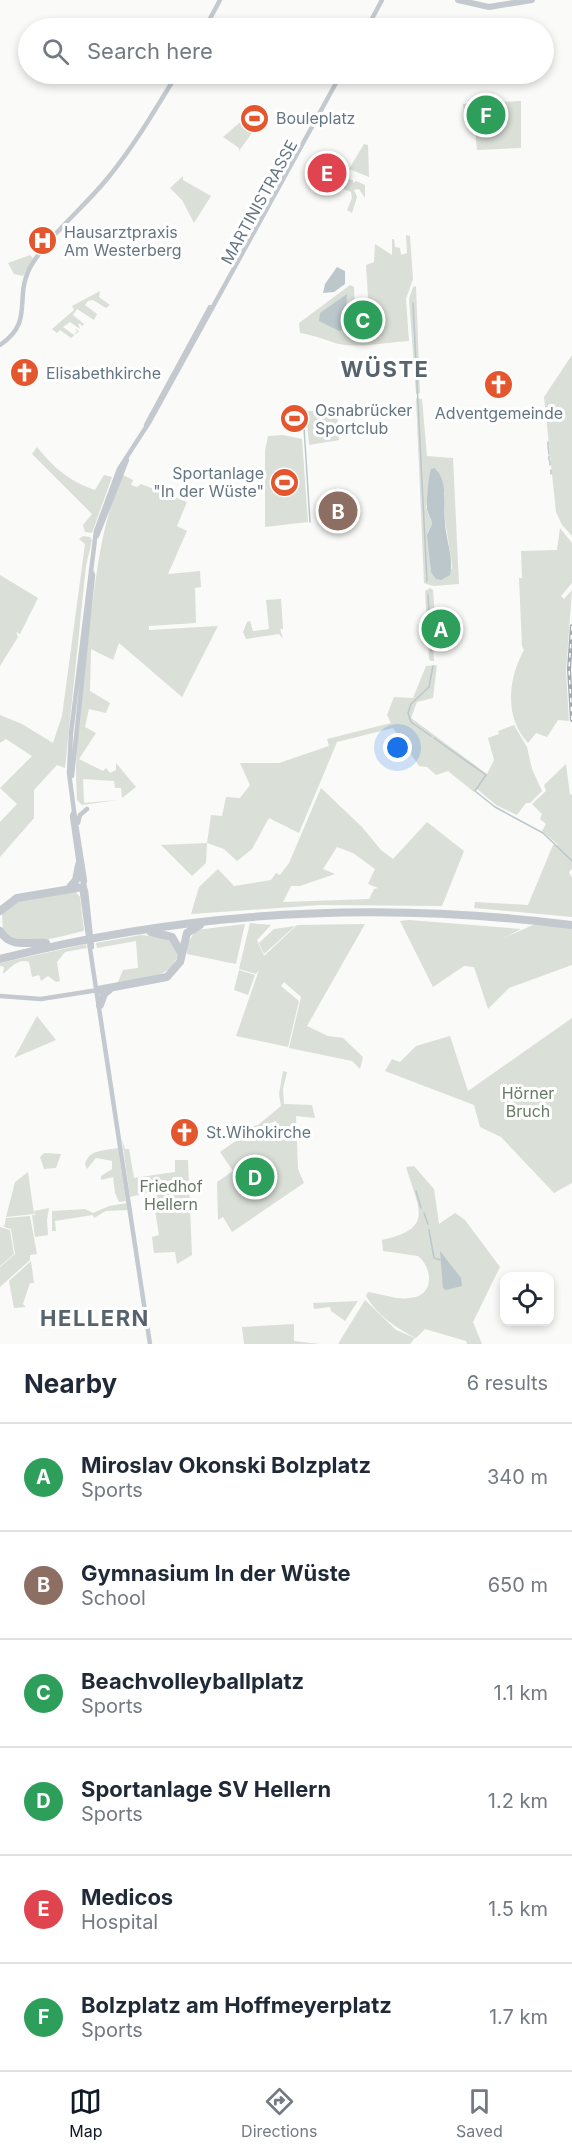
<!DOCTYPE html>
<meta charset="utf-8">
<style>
body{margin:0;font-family:Inter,sans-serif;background:#f6f6f7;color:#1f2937}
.controls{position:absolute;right:18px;bottom:18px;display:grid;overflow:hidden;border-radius:12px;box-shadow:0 3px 9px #0003}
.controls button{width:54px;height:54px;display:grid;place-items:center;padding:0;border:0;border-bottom:2px solid #e0e1e3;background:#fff;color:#1f2937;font:30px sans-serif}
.you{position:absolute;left:398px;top:748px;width:21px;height:21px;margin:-15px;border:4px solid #fff;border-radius:50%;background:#1a73e8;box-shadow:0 0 0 9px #1a73e833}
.badge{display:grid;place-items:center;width:39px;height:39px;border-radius:50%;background:#111827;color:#fff;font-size:20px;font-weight:700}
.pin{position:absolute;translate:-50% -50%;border:3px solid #fff;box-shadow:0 2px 6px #0006}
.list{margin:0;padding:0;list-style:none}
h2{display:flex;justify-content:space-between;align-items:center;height:78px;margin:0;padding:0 24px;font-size:26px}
h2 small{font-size:20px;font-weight:400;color:#747a83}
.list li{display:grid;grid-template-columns:39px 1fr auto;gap:18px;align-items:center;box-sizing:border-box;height:108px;padding:0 24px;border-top:2px solid #e0e1e3}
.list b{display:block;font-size:22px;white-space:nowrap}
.list p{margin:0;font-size:20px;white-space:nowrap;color:#747a83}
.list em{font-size:20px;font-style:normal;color:#747a83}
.icon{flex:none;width:33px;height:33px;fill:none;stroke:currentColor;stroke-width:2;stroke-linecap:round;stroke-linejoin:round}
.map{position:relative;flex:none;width:572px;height:1344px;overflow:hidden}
.search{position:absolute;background:#fff;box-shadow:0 3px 9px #0003;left:18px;right:18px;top:18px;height:66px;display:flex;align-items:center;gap:15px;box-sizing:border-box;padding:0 21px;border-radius:33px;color:#747a83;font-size:22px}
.sheet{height:726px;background:#fff}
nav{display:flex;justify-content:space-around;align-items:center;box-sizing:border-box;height:84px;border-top:2px solid #e0e1e3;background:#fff;font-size:16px;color:#747a83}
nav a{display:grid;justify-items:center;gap:3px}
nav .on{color:#111827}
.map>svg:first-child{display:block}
.green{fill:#dadfd7;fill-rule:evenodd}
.water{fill:#bbc7cb}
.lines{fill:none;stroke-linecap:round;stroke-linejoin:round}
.stream{stroke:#bbc7cb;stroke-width:1.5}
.secondary{stroke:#c3c9ce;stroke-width:4.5}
.primary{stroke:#c3c9ce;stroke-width:6}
.highway{stroke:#c3c9ce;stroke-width:8}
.rail-casing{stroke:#a2aab0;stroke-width:4}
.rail{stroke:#fff;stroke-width:1.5;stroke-dasharray:4.5;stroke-linecap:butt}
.labels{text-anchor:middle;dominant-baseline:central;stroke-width:6;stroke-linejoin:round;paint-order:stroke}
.poi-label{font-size:16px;fill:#657683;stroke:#fff;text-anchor:start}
.street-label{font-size:16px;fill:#657683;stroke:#fff}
.park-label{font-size:16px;fill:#687a64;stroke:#fff}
.district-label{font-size:22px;font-weight:bold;letter-spacing:1.5px;fill:#57646e;stroke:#fff}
</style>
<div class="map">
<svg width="572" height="1344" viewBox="0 0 572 1344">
<rect width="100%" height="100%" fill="#fafaf8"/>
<path class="green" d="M521,101V148L477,150L473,112H464L463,104Z
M253,111L262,119L239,151V148L223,137Z
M364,144L368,145L369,177L349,169Z
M183,176V180L211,196L194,223L182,200L170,188Z
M349,179L353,180V183L356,181L365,185V198L359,189L354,190L357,197L352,213L347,210L352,198L351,192L343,189Z
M406,235L410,236L413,279L406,299L409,341C385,342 354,350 332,342C321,338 312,335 300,333L299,323L350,285L354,287L355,314L369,313L366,265L374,262L375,244L392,255V239H394L395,247L400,248L401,255L407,253Z
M30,255L33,258L23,276L14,274L8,263Z
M416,286L420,393L416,394L409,299L413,287Z
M100,291L99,297L110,305L106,308L93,300L88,301L85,305L97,314L94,320L77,309L73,315L84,324L83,326L78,323L80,329L70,322L63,327L74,335L77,331L75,328L79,331L71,338L60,330L57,333L52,329L74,310L72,306Z
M572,355V536L562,525L556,512L544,397Z
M416,398L422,399L427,456L453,458L459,584L433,586L424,583ZM431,469H437L445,493V521L452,564V569L431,572L428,532L432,524L426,507Z
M306,411H337L339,440L309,445Z
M283,435L302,439L308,522L265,527V450L268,436Z
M37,447C54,468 69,481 95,490L104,475L112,477L92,533L85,532L83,525L92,514L32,454Z
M123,475L133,480L131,485L137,487L141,484L187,502L177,526L187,531L168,574L200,571L201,587L195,588L196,623L149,626V630L218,626L182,697L119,643L113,660L91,649L90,691L110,703L106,713L89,709L85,727L96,733L79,759L103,771L106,768L110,773L116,770V763L136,787L122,798L121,788H115L114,781L83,779L84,803L118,800L82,805L77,800C73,741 83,681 90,622C97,571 101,523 123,475Z
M560,528L572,543V583L561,596L564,599L572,590L566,672L569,721L558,720L547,737L536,733L528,743C504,717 508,679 524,650L522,646L519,578H522L521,551L557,550Z
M83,536L90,537L92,540L86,566L65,768L57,765L34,790V818L0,857V822L17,804L0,788L32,756L6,739L0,743V715L22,724L53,743L62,716L85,544L79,539Z
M0,575L38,598L20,634L16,632L18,637L0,666Z
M430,588L433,590L435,620L448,619L449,639L433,641L434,661H431L429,659L425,591Z
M281,599L283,629H280L283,639L279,634L246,639L243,632L247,622L250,621L253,631L269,629L266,600Z
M437,665L433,698L417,702L411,718L487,774L494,760L488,738L499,734L498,731L514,725L527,747L532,769L542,791L530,803H526L517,815L496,805L477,789L474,792L448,771L436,775L427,767L419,766L393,728L337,742L299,833L269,818L252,849L237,861L224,849L207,843L206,863L192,876L161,845L207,843L211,815L222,816L226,797L240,798L250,785L240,763H279L329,746L327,739L391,723L387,715L394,697L413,698L426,666Z
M566,764L570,795L572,794V869L569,872L572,878V917L474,908L475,902L528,905L553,845H558L542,831L546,824L540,819L542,814L532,804L546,791L544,785Z
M321,788L362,827L381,850L393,859L427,822L464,851L442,906L321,905L191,914L199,887L218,869L234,886L271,880L276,873L280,875L289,863ZM337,847L353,853L375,869L368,884L378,888L374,889L369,899L283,902L291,886H300L335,874L323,869Z
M75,891L80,897L84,931C60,936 23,950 3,931L2,914L17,901Z
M409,920L521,929L504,938L535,924L572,928V965L509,988L488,1009L474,967L464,966L433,987L400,921Z
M250,923L271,925L257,940L264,956L297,925L365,924L307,1026L328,1036L343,1038L363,1057L360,1069L352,1061L289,1048L301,997L284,982L281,986L299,1001L288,1047L236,1036L259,970L256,974L239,969Z
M245,924L236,964L187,954V944L196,930Z
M295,926L264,954L259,943L274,929Z
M141,935L169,938L178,954C171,980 140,979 118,982L123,970L138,968L136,941L97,948L96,943Z
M86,944L87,948L65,952L57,962L60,981L56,982L48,976L41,981L39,975L32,977L29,962C18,958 11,968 3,974L4,967L0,966V963Z
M239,970L255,975L248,995L234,990Z
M37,1016L56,1040L14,1058Z
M572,1018V1183L554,1193L501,1137L480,1127L474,1105L385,1071L392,1059L400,1062L416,1046L450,1036L468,1091Z
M283,1071L287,1072L283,1089L284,1104L312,1105L315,1118L296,1116L298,1169L304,1183L232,1232L223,1217L218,1220L217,1182L233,1171L220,1152L247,1133L268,1126L273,1132L279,1129L282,1135L276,1121L254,1129L233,1130L258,1125L281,1106L279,1094Z
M122,1139L125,1149H129L134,1178L175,1172V1160H188L192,1255L177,1264L175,1252L154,1253L152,1237L159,1235L152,1192L130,1197Z
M118,1148L126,1201L119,1202L115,1193L113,1177L101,1180V1176L112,1169V1161L96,1158L87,1169L85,1164C89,1149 104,1151 118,1148Z
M44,1153L61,1154L56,1168L44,1169L40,1157Z
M414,1166L434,1189L439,1224L455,1213L465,1220L500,1267L473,1322L482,1344H467L466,1341L425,1329L416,1338C396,1328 378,1316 366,1296L368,1292C381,1294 397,1300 410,1298C435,1296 433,1268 418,1256L383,1251L382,1240C436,1228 418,1208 406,1167Z
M28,1172L34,1214L6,1217L15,1182Z
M127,1203L128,1210L106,1211L94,1218L93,1215L55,1221L56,1231H52V1211L85,1209L93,1213L109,1206Z
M49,1208L47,1220L48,1235L35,1237L32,1215H35L34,1211Z
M30,1216L37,1254L30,1255V1260L0,1287V1267L15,1254L11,1229L4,1227L6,1218Z
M0,1227L10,1230L14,1254L0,1266Z
M31,1261L34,1283H30L23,1304L26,1307L14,1308L9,1281Z
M365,1300L396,1330L415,1338L410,1344H338Z
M358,1301L345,1321L331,1311L330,1307L314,1309L313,1303Z
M294,1324V1341L320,1344H244L242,1327Z"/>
<path class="water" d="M337,267L345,271V284L334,292L323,293L325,284Z
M347,294L345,329L339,331L319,321L320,313Z
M435,468C449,483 443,504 445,523C446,541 454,557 450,575L441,580L436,579L431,572L427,535L432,524C431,518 428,514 427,509C426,505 429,472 431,469Z
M440,1251L461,1278L462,1286L446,1290L443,1288Z"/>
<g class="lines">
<path class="stream" d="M413,303L427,581
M304,427L310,522
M548,442V445
M548,446L549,454
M549,456V460
M550,461V465
M551,470V474
M428,595L431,651
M431,736L411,722L408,713L411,704L429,687L433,666
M434,738L486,775L475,791L495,807L543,833L572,861
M416,1191L421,1208
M424,1213L428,1224
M429,1230L434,1258L440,1260"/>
<path class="secondary" d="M205,28L220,0
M367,28L382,0
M0,345C36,321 12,297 32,264C54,230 87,205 111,174C136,143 156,108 177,74
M146,425L210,307
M97,536L127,460
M72,776L93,575L91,570
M74,811L85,881L82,892L87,929L150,1344
M78,823L80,815L87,809
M79,865L72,816L74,811L69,773L71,733L96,531L119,469L150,421L341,74
M80,874L86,891L92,947
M0,996L41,999L98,990"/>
<path class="primary" d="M458,0L489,7L532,0"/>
<path class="highway" d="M70,887L76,880L79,865
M0,911L17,898L83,887
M0,931C11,949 29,941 46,943
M151,932L172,937L180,951
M0,959C187,911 381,901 572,925
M98,990L167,977L180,962L187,933L200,925
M100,1005L104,994L110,989"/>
<defs>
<path id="rail" d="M572,626L569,669L572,720"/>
</defs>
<use href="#rail" class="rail-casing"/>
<use href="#rail" class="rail"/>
</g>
<defs>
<symbol id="stadium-disc" viewBox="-11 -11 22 22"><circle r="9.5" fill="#e4572e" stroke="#fff"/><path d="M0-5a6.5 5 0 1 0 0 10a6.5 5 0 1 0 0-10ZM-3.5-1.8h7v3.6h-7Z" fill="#fff"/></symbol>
<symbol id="hospital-disc" viewBox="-11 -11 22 22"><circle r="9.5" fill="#e4572e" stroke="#fff"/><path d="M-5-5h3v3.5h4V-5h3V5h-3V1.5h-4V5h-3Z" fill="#fff"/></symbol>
<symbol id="church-disc" viewBox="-11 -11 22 22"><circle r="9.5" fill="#e4572e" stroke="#fff"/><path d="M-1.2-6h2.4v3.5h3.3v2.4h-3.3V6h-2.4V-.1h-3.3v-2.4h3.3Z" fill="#fff"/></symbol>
</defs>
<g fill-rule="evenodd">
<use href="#stadium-disc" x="238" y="102" width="33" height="33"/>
<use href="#hospital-disc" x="26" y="224" width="33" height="33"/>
<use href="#church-disc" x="8" y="356" width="33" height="33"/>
<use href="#church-disc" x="482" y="368" width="33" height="33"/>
<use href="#stadium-disc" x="278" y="402" width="33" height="33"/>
<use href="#stadium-disc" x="268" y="466" width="33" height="33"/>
<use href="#church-disc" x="168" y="1116" width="33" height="33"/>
</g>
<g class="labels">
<g class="poi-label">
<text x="276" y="118">Bouleplatz</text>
<text x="64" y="232">Hausarztpraxis<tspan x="64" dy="18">Am Westerberg</tspan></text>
<text x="46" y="373">Elisabethkirche</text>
<text x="315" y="410">Osnabrücker<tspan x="315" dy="18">Sportclub</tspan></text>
<text x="499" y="413" text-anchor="middle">Adventgemeinde</text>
<text x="264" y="473" text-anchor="end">Sportanlage<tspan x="264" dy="18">"In der Wüste"</tspan></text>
<text x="206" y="1132">St.Wihokirche</text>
</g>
<g class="street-label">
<text transform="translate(259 202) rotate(-61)">MARTINISTRASSE</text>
</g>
<g class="park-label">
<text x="528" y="1093">Hörner<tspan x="528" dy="18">Bruch</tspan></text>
<text x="171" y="1186">Friedhof<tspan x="171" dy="18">Hellern</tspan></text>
</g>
<g class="district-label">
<text x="385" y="369">WÜSTE</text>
<text x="95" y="1318">HELLERN</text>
</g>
</g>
</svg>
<div class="controls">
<button><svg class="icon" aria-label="locate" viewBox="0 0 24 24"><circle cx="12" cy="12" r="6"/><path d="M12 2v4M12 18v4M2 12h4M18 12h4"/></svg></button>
</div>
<div class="you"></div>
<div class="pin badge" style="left:441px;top:629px;background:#2e9e5b">A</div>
<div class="pin badge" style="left:338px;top:511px;background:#8d6e63">B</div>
<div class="pin badge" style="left:363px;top:320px;background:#2e9e5b">C</div>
<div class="pin badge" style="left:255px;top:1177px;background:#2e9e5b">D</div>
<div class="pin badge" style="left:327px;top:173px;background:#e0444e">E</div>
<div class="pin badge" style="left:486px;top:115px;background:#2e9e5b">F</div>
<div class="search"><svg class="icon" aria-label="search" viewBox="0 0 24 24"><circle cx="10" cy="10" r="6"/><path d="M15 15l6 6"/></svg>Search here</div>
</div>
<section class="sheet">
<h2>Nearby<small>6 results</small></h2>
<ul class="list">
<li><span class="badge" style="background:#2e9e5b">A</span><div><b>Miroslav Okonski Bolzplatz</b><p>Sports</p></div><em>340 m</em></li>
<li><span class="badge" style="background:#8d6e63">B</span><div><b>Gymnasium In der Wüste</b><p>School</p></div><em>650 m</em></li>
<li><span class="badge" style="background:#2e9e5b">C</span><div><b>Beachvolleyballplatz</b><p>Sports</p></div><em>1.1 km</em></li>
<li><span class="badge" style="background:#2e9e5b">D</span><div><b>Sportanlage SV Hellern</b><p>Sports</p></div><em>1.2 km</em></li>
<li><span class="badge" style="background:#e0444e">E</span><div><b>Medicos</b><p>Hospital</p></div><em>1.5 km</em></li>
<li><span class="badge" style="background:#2e9e5b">F</span><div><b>Bolzplatz am Hoffmeyerplatz</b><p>Sports</p></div><em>1.7 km</em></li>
</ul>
</section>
<nav>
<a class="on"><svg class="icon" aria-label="map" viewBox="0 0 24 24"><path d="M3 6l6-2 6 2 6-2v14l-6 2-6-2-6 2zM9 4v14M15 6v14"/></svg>Map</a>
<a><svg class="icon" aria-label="directions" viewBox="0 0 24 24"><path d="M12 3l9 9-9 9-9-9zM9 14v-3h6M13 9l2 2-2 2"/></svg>Directions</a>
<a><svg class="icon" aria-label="saved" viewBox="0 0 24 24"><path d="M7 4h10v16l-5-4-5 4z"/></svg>Saved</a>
</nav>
